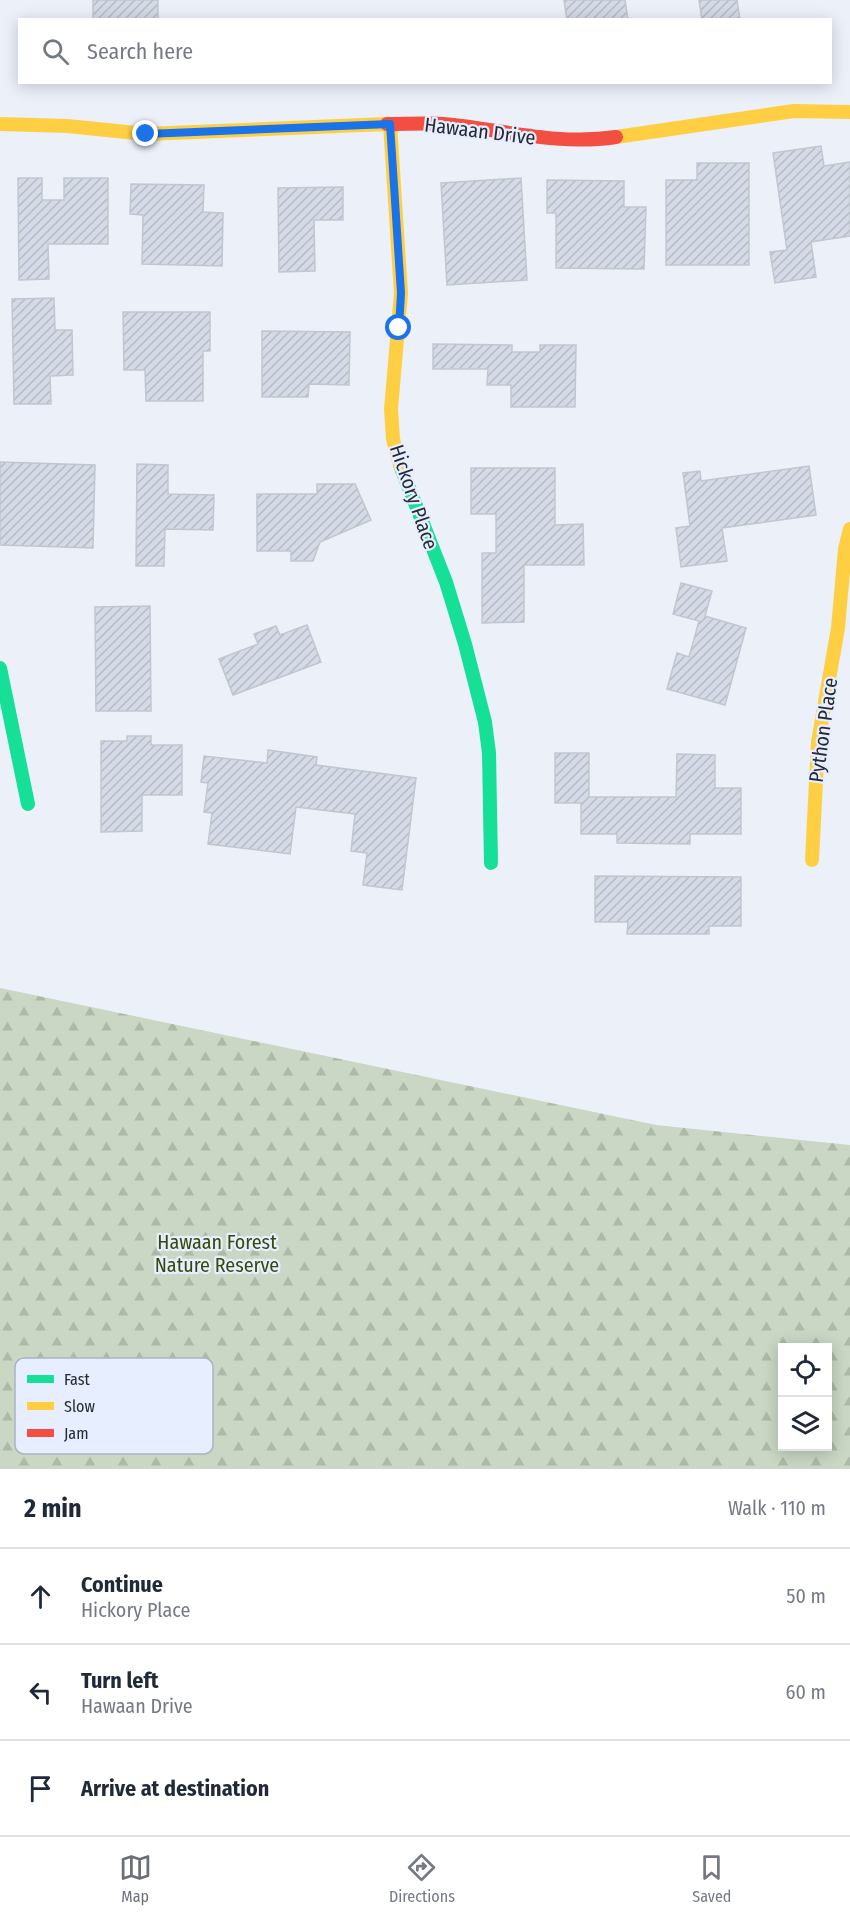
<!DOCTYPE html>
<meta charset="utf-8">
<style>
body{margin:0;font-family:"Fira Sans Condensed",sans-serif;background:#f2f2f3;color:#1f2937}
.controls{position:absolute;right:18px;bottom:18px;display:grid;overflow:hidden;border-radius:0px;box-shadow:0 3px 15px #0003}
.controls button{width:54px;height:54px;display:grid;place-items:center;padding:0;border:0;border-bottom:2px solid #e0e1e3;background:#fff;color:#1f2937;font:30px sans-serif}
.stop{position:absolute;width:18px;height:18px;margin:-14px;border:4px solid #1a73e8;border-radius:50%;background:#fff}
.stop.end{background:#1a73e8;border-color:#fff;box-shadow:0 2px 6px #0008}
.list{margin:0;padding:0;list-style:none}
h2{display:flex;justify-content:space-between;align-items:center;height:78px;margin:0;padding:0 24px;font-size:26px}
h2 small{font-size:20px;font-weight:400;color:#747a83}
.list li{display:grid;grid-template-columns:39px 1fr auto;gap:18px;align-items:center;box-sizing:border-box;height:96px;padding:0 24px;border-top:2px solid #e0e1e3}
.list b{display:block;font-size:22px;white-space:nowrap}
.list p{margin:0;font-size:20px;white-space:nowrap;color:#747a83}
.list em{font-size:20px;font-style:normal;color:#747a83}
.icon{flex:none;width:33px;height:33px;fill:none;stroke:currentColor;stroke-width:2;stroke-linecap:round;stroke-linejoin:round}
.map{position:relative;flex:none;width:850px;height:1469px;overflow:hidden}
.search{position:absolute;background:#fff;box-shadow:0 3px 15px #0003;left:18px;right:18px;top:18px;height:66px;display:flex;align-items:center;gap:15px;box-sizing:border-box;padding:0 21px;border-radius:0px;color:#747a83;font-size:22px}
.sheet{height:366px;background:#fff}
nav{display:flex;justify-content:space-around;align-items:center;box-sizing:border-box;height:84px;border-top:2px solid #e0e1e3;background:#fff;font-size:16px;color:#747a83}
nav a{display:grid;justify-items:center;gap:3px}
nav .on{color:#6b6f78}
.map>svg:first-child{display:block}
.forest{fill:url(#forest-firs);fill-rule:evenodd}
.building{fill:url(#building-hatch);stroke:#c2c6ce;stroke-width:1.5}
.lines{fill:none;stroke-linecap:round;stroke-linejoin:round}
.fast{stroke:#16e098;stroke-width:14}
.slow{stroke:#ffcf43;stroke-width:14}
.jam{stroke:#f24e42;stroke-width:14}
.route{stroke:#1a73e8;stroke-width:8}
.labels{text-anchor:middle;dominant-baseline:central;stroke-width:4.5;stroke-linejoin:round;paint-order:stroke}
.street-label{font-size:20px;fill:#262a32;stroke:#e6eeff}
.park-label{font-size:20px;fill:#344b07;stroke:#e6eeff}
.key{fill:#e6eeff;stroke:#acb3c2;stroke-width:1.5}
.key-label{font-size:16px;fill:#262a32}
</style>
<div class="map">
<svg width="850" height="1469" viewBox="0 0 850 1469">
<defs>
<pattern id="forest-firs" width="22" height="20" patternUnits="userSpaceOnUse" patternTransform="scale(1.5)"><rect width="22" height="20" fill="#cad7c4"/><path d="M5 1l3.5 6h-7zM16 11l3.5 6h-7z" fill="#adb9a9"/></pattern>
<pattern id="building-hatch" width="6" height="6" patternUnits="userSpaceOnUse" patternTransform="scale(1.5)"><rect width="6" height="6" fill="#d4dae6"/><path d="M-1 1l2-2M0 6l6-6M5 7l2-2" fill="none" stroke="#b6bbc6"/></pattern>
</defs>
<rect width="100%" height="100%" fill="#ecf0f9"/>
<path class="forest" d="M0,988L656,1125L850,1145V1469H0ZM782,1348H828V1446H782Z"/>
<path class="building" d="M93,0H158V20H93Z
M564,0H625L628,20H567Z
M699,0H737L740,20H702Z
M821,146L824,166L850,162V236L811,242L816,277L775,283L770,252L787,250L773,153Z
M697,163H749V265H666V180H697Z
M18,178H42V200H64V178H108V244H48L49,279L19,280Z
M521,178L527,280L447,285L441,183Z
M547,180L624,181V207H646L644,269L556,268V213H547Z
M131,184L204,185L203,212L223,213L222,266L142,264L143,215L130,214Z
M343,187V220H314L315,271L279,272L278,188Z
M54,298L55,330H72L73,375L50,376L51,404H14L12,299Z
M123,312H210V351H203V401H146L145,370H124Z
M262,331L350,332L349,385L309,384L308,397H262Z
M433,344L512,345V352H540V345H576L575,407H511V385H487L488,369H433Z
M0,462L95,465L93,548L0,545Z
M137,464L168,465V494L214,495L213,530L165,529L164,566H136Z
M809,466L816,515L722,528L727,561L681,567L676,528L690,526L683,473L700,471L701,481Z
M471,468H555V525L583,524L584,565H524V622L482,623V553H496V514H471Z
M317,484H355L371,520L320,542L313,561H291V551H257V494H317Z
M681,583L712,591L705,616L746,628L725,705L667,689L677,653L689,657L699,621L673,614Z
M150,606L151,711H96L95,607Z
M307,625L321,662L233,695L219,659L258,644L254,634L276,626L280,635Z
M127,736H151V745H182V795H142V831L101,832V741H127Z
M268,750L317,757L316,765L416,778L402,890L363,885L367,853L351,851L355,814L296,807L290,854L208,844L212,813L204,812L208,783L201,782L204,756L267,763Z
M555,753H589V797H676L677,754L715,755V788H741V834H690V844L617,843V834H581V803H555Z
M595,876L741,877V926H709V934H627L628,922H595Z"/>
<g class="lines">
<path class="fast" d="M400,465L446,582L465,644L485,722L489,753L491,863
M0,668L28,804"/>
<path class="slow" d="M0,124L67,126L146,134L387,124
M390,124L401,293L391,409L393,439L400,465
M616,137L794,111L850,112
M812,860L818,742L838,628L845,549L850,529"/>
<path class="jam" d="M387,124C406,124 425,123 443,124C501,129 557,146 616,137"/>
</g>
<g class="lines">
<path class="route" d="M146,134L390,124L401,293L399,328"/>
</g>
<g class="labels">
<g class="street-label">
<text transform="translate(480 131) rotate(7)">Hawaan Drive</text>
<text transform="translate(414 497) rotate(71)">Hickory Place</text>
<text transform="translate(823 730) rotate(-82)">Python Place</text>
</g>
<g class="park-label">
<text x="217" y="1242">Hawaan Forest<tspan x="217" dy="23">Nature Reserve</tspan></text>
</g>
</g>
<rect x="15" y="1358" width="198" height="96" rx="9" class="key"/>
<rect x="27" y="1375" width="27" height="8" fill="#16e098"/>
<rect x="27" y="1402" width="27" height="8" fill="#ffcf43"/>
<rect x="27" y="1429" width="27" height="8" fill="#f24e42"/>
<g class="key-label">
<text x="64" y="1385">Fast</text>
<text x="64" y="1412">Slow</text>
<text x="64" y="1439">Jam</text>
</g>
</svg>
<div class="controls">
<button><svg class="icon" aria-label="locate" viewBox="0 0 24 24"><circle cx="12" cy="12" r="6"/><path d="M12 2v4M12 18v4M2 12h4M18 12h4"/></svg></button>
<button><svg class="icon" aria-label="layers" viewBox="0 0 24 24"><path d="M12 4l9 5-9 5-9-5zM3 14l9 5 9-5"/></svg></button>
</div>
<div class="stop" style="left:399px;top:328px"></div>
<div class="stop end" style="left:146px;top:134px"></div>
<div class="search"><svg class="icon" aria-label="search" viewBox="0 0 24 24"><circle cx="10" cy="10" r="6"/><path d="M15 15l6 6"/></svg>Search here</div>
</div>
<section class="sheet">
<h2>2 min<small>Walk · 110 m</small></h2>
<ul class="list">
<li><svg class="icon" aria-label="ahead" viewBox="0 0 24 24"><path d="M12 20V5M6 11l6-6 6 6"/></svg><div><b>Continue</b><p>Hickory Place</p></div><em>50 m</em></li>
<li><svg class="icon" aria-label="left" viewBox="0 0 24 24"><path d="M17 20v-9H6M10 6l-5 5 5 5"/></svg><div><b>Turn left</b><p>Hawaan Drive</p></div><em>60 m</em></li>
<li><svg class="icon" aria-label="arrive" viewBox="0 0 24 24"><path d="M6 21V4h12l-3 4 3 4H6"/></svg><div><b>Arrive at destination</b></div></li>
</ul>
</section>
<nav>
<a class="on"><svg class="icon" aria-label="map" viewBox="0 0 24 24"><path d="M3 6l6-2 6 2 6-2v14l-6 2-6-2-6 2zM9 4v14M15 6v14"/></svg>Map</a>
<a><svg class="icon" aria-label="directions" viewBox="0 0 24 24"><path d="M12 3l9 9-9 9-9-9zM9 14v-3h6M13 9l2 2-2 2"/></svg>Directions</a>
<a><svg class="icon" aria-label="saved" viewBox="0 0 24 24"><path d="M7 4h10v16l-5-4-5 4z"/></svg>Saved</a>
</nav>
